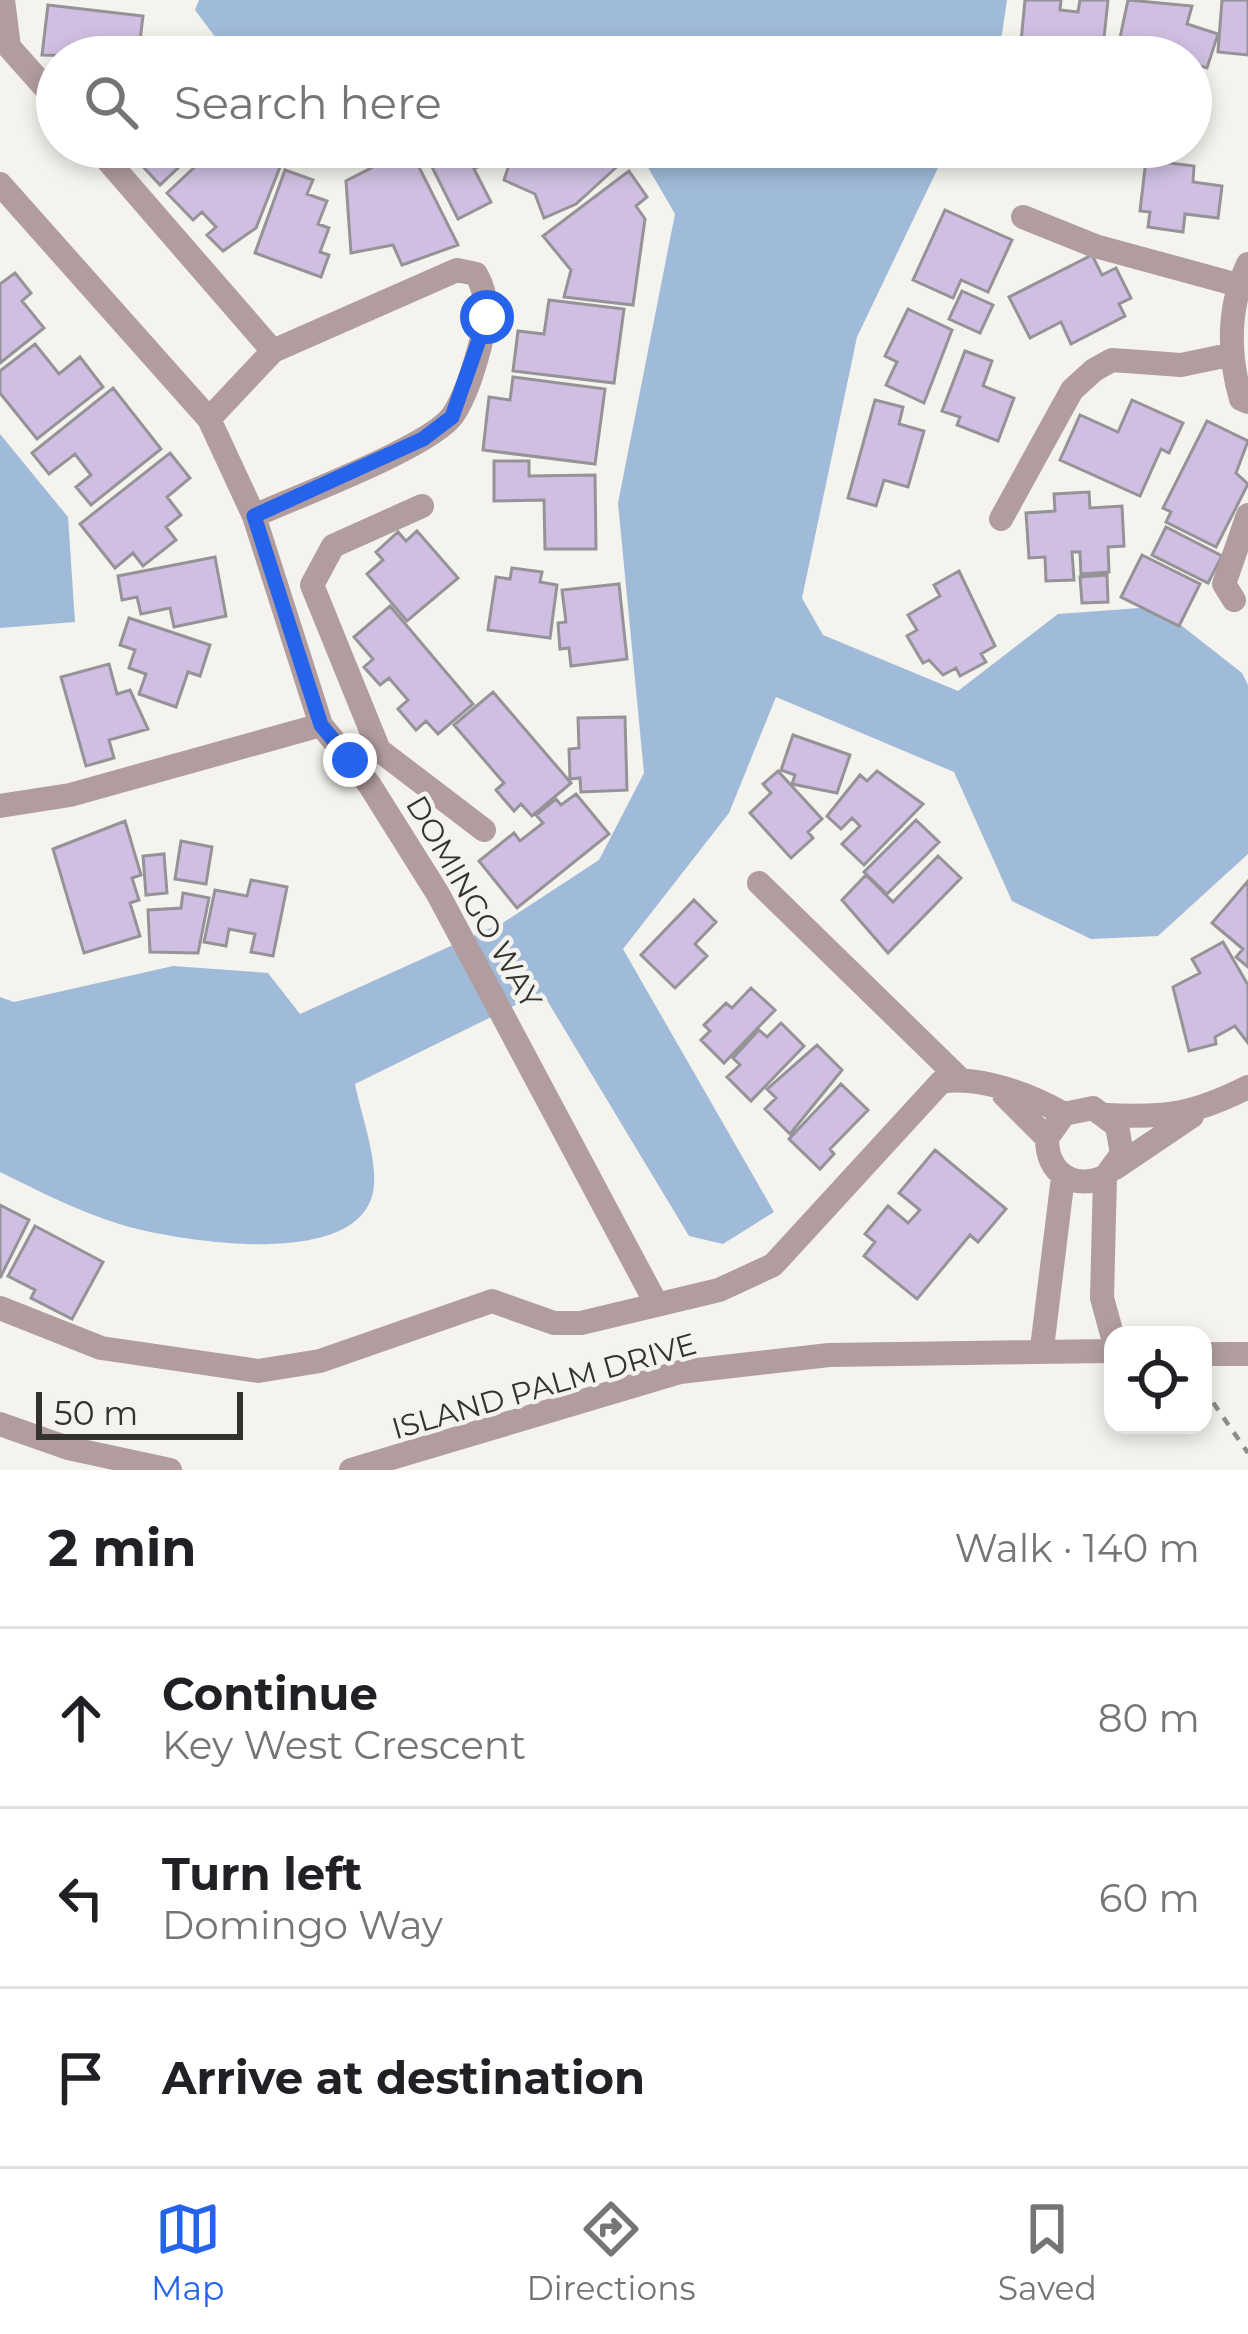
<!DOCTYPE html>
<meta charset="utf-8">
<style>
body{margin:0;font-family:Montserrat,sans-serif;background:#f6f6f6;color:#202124}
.controls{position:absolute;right:36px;bottom:36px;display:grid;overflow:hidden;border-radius:24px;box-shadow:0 6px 18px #0003}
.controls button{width:108px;height:108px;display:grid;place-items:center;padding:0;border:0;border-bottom:3px solid #e0e0e0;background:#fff;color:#202124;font:60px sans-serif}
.scale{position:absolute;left:36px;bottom:30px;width:207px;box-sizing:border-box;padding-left:12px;border:6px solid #333230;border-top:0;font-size:33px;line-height:42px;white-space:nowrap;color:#333230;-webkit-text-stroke:9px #f4f3ed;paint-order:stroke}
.stop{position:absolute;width:36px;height:36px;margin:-27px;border:9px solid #2563eb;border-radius:50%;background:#fff}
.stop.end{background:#2563eb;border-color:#fff;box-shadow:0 3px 12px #0008}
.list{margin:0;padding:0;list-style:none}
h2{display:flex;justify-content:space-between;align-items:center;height:156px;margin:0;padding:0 48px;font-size:51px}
h2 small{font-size:39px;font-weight:400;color:#757577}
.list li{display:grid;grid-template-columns:78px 1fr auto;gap:36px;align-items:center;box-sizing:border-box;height:180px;padding:0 48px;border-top:3px solid #e0e0e0}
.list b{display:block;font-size:45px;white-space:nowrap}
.list p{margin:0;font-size:39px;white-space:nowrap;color:#757577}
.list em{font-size:39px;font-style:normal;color:#757577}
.icon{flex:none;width:66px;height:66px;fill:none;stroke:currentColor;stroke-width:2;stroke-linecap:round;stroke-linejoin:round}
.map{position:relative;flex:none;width:1248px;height:1470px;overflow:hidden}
.search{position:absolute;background:#fff;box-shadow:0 6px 18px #0003;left:36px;right:36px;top:36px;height:132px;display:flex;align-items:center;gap:30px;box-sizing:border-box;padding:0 42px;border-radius:66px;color:#757577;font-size:45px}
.sheet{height:696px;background:#fff}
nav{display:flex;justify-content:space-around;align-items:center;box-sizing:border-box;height:168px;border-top:3px solid #e0e0e0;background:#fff;font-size:33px;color:#757577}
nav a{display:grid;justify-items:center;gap:6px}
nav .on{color:#2563eb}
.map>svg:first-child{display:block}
.water{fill:#a0bbd9}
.building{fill:#d0bfe2;stroke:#959398;stroke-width:3}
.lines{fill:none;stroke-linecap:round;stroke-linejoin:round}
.path{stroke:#8d8c88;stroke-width:4.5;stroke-dasharray:9 9;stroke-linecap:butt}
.minor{stroke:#b19d9e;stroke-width:24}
.route{stroke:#2563eb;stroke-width:15}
.labels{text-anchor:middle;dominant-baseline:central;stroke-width:9;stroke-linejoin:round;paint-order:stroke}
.street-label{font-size:30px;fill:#333230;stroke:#f4f3ed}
</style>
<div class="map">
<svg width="1248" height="1470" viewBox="0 0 1248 1470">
<rect width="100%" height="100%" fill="#f4f3ed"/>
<path class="water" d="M199,0H1007L1002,34L991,57H230L195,10Z
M636,147H948L857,337L802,598L823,635L958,691L1058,614L1140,608L1177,622L1242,673L1248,685V854L1158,936L1091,939L1012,901L954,772L776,697L729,813L623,949L774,1212L723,1244L689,1236L542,992L355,1084C361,1114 376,1154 374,1184C369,1274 174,1241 119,1224C77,1211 39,1191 0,1172V997L14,1002L173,966L268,973L300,1014L504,922L599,860L644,773L618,503L675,214Z
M0,434L68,517L75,622L0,628Z"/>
<path class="building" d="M1025,0H1061L1060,10L1078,12L1080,0H1108L1102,57L1020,52Z
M1128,0L1192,6L1187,24L1218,34L1207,68L1191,63V57L1117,52Z
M1222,0H1248V55L1218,52Z
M48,5L143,16L138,57L42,55Z
M125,147H200L160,185Z
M216,147H261L280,167L256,228L223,251L207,235L216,227L202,212L193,220L167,193Z
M386,147H409L458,245L402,265L393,245L351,253L346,181L371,168L366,157Z
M422,147H506L508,152L474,169L491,202L458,219Z
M515,147H615L622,162L576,204L544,218L535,194L504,180Z
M1083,147H1121L1116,162L1082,151Z
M1146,160L1194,166L1193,182L1222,186L1218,218L1185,214L1183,232L1148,227L1150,212L1140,211Z
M285,170L313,180L307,194L327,201L318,224L329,228L320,252L329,255L321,277L255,253Z
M629,171L647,197L636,206L645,219L633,305L564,297L571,270L543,236Z
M945,210L1012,240L988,292L961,280L953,298L913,280Z
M1092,255L1102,275L1116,268L1131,298L1119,304L1125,316L1071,344L1061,322L1030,338L1009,297Z
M15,273L31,293L22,301L44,328L0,363V284Z
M962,291L993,305L980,333L949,319Z
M549,300L624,309L614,383L513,371L518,331L544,334Z
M908,309L952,330L924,403L886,385L897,362L885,356Z
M35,344L59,374L80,357L103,387L37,439L0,393V371Z
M965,351L992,361L983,386L1014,398L998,441L957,425L960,417L942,411Z
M513,377L605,389L595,464L483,450L489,397L510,400Z
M113,388L161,449L91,505L76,487L91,475L75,454L49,474L32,453Z
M875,400L903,407L899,424L924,431L908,487L884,480L876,506L848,498Z
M1132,400L1183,423L1169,453L1161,449L1140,496L1060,460L1080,415L1118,432Z
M1207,421L1248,441L1236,473L1248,484L1216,547L1166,522L1171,512L1163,508Z
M170,453L190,478L167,497L181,515L166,527L176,540L143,566L133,553L115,568L80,524Z
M494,461H529V476L595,475L596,549H545L544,500L494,501Z
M1089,492L1090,508L1122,506L1124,546L1108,547L1109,572L1081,574L1080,552H1072L1074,580L1046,581L1045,557L1029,558L1026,513L1055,511L1054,494Z
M1166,527L1222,556L1208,583L1152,555Z
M417,531L458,578L407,621L367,574L383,560L376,552L398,532L406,541Z
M1142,555L1200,584L1179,626L1121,597Z
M215,557L226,616L174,627L170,608L141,614L137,597L122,600L118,576Z
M512,568L542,572L540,582L557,585L550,638L488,630L496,577L510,579Z
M959,571L995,646L981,654L986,662L960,676L956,668L943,675L929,660L923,663L907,636L917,630L908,615L940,596L934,585Z
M1107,575L1108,602L1082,603L1080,577Z
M619,584L627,659L571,666L569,648L560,649L558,623L566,622L562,590Z
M390,606L473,704L438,734L426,721L416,730L398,709L408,700L389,678L380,685L364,667L373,659L354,637Z
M129,618L210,645L200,676L188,672L176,707L139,694L146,674L129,668L135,650L120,645Z
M109,664L117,694L130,690L148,729L109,740L114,758L86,766L61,677Z
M493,692L571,783L532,816L521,804L514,811L496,790L504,783L454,725Z
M625,717L627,790L581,792L580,778L570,779L569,749L579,748L578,718Z
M793,735L850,755L837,793L792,784L795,775L781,770Z
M778,771L822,819L808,832L813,838L791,858L750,813L771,793L763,784Z
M877,771L923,804L864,865L842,844L860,826L852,818L841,829L827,816L860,775L867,781Z
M576,794L609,834L517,908L479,861L514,833L520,841L543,823L536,815L556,799L561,805Z
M916,820L939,842L887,894L864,872Z
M125,821L141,875L132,878L139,900L130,903L140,936L84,953L53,849Z
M181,841L212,847L206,884L175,879Z
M164,854L167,893L146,895L143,856Z
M938,856L961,878L888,953L842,900L866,875L893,902Z
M251,880L287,887L273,956L251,952L255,934L229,929L226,946L204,942L215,890L247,896Z
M1248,881V967L1236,957L1243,949L1212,923Z
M183,893L209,898L198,953L150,952L148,910L181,908Z
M694,900L716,922L695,944L707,956L675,988L641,955Z
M1223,942L1248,985V1043L1235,1026L1215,1037L1216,1044L1189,1051L1173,987L1200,973L1192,959Z
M751,988L775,1010L724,1063L701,1040L710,1031L704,1025L726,1003L732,1008Z
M781,1023L804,1046L751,1101L727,1077L740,1065L733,1058L759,1030L767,1037Z
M817,1045L842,1070L790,1134L765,1109L776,1098L767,1089Z
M841,1084L868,1110L830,1149L834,1154L820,1169L789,1139Z
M935,1150L1006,1209L978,1242L970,1235L917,1299L864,1256L875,1242L865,1234L888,1206L908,1223L920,1210L899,1193Z
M0,1205L29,1220L0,1278Z
M35,1226L103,1262L72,1319L31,1298L35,1290L8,1276Z"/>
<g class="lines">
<path class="path" d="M1203,1388L1248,1453"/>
<path class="minor" d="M3,0L9,47
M9,47L57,101
M96,147L273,351
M0,184L209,419L254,516L321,725L369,784L438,894L657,1305
M1023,217L1095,246L1238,285
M1248,264C1227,309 1228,354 1241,399L1248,402
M209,419L273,351L457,270L476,274C490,298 486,319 480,346C474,368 466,396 453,415C431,447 295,497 254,516
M1001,519L1072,390L1094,370L1112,360L1181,365L1229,355
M1234,600L1224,584L1248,515
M379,750L312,585L333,546L422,506
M369,753L379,750L484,830
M0,806L70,795L321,725
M759,883L960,1079
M1004,1095L1047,1138C1047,1173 1072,1190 1105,1177L1122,1154L1117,1126L1093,1108L1064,1114L1047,1138
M1107,1115C1167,1118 1194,1114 1248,1087
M1115,1168L1192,1116
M1105,1177L1102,1298L1113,1338
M0,1308L101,1348L258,1371L320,1361L492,1301L554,1323H581L719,1290L773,1265L941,1082C979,1075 1031,1095 1064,1114
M1042,1348L1063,1177
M1203,1354H1248
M0,1424L68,1448L170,1470
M351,1470L680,1372L829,1355L1113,1351"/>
</g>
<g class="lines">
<path class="route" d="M350,760L321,725L254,516L423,439L452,417L487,317"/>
</g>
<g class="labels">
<g class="street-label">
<text transform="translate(474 902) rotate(60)">DOMINGO WAY</text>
<text transform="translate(544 1386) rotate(-16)">ISLAND PALM DRIVE</text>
</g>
</g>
</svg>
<div class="controls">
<button><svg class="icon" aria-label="locate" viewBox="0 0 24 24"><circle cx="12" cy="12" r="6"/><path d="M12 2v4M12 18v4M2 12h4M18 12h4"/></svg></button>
</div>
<div class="scale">50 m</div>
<div class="stop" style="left:487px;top:317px"></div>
<div class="stop end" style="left:350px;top:760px"></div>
<div class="search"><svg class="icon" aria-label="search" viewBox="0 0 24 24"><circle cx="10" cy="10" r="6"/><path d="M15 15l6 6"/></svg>Search here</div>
</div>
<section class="sheet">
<h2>2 min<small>Walk · 140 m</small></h2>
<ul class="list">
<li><svg class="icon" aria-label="ahead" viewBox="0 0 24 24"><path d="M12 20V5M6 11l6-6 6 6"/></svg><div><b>Continue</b><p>Key West Crescent</p></div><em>80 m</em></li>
<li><svg class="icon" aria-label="left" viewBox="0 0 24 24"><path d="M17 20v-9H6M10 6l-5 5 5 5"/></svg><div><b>Turn left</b><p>Domingo Way</p></div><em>60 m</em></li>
<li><svg class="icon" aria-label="arrive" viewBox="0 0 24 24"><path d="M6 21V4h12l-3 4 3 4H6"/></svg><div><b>Arrive at destination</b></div></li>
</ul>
</section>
<nav>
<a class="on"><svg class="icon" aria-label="map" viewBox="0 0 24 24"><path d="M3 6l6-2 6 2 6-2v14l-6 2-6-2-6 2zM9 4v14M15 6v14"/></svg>Map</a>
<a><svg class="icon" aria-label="directions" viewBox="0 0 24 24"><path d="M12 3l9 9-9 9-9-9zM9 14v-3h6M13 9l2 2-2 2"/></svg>Directions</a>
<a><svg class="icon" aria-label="saved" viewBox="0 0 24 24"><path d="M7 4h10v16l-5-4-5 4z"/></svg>Saved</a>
</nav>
